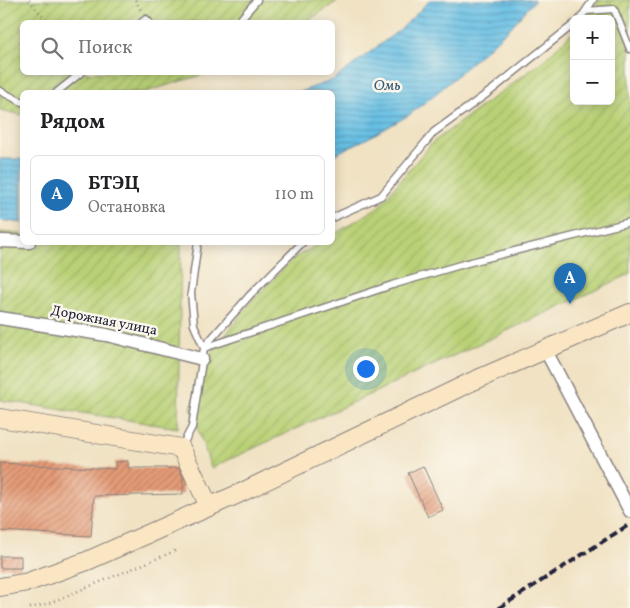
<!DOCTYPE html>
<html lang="ru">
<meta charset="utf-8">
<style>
body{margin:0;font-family:Vollkorn,serif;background:#f2f2f2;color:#202124}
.controls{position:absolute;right:15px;top:15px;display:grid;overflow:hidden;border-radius:8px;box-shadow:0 2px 12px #0003}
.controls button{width:45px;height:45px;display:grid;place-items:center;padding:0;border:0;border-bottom:1px solid #e0e0e0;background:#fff;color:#202124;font:25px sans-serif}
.you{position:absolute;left:365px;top:368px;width:18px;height:18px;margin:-12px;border:4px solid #fff;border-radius:50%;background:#1a73e8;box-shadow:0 0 0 8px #1a73e833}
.badge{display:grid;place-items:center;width:32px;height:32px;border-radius:50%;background:#1f6fb2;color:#fff;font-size:16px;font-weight:700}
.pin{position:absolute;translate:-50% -41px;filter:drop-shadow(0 1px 2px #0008)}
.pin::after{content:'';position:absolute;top:26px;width:18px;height:15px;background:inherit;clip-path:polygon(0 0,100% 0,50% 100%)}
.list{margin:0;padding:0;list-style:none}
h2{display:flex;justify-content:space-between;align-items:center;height:65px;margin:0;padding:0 20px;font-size:21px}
h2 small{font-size:16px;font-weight:400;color:#757577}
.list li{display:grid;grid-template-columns:32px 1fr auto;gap:15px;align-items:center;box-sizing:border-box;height:80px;margin:0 10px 10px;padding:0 10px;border:1px solid #e0e0e0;border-radius:8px}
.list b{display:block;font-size:19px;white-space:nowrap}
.list p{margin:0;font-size:16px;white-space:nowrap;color:#757577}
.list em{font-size:16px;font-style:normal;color:#757577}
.icon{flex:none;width:28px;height:28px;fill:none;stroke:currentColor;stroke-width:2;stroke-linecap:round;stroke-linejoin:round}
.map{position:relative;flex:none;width:630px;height:608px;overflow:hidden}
.search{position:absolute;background:#fff;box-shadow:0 2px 12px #0003;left:20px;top:20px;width:315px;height:55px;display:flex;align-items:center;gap:12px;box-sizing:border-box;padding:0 18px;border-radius:8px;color:#757577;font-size:19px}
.panel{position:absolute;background:#fff;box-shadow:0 2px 12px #0003;left:20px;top:90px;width:315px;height:155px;border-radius:8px}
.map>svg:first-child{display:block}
.garden{fill:url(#garden-furrows);stroke:#6e7a58}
.water{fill:url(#water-rules);stroke:#447090}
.building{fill:url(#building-hatch)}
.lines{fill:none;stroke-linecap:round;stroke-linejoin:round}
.lane-casing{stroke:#89827f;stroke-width:9}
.street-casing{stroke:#89827f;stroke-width:15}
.secondary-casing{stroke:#89827f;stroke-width:20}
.path{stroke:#89827f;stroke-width:2.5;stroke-dasharray:1 4;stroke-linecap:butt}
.lane{stroke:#fff;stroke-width:6}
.street{stroke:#fff;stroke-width:12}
.secondary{stroke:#fbe6c4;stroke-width:18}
.rail{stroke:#22223b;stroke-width:4;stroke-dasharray:8 4;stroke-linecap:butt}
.labels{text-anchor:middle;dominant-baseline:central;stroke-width:5;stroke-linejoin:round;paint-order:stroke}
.street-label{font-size:14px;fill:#22223b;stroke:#fbf7ec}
.water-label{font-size:15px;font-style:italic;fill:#3a5976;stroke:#fbf7ec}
</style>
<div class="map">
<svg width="630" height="608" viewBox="0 0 630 608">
<defs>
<pattern id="garden-furrows" width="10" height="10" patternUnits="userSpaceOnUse" patternTransform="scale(1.25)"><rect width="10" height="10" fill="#b9d176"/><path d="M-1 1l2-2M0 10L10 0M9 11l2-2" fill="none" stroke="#9fb367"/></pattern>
<pattern id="water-rules" width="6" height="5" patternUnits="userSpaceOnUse" patternTransform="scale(1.25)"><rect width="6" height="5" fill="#67bfe4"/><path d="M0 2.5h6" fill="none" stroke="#549bba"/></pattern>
<pattern id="building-hatch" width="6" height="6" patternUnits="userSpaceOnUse" patternTransform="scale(1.25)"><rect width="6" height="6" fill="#e59b77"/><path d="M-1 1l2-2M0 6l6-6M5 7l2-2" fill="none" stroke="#b97e63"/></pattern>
</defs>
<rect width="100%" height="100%" fill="#fbf7ec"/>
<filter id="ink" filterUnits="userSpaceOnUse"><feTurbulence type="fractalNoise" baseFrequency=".02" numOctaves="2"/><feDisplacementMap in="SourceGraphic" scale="10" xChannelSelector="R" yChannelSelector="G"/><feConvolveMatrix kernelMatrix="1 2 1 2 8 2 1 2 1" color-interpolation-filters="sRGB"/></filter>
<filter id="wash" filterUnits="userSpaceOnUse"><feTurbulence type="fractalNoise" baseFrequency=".0096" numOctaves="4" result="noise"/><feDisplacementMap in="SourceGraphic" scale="20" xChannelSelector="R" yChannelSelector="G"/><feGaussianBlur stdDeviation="1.12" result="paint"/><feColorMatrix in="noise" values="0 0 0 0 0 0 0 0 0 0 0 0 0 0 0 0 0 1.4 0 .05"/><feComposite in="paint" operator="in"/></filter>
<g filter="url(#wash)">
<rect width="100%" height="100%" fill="#f0e2c3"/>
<path class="garden" d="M0,0H339L306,22H22V72L208,73L145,92H22V115L0,110Z
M599,0H630V274L211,468L191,408L208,358L249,304L293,259L320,243L332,242L333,235L378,207L432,143L544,60L574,31V101H611V19H587Z
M0,232L22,234V242L181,244L178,428L0,400Z"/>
<path class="water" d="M430,0H535L510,28L444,87L409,115L370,137L333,155L332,92H299L333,80L402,28Z
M0,159H22V223L0,220Z"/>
<g id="blocks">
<path class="building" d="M128,461V468H179L183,477V494L94,496L91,536L0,531V463L115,469V462Z
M423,466L443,510L428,517L408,473Z
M0,556H21V568H0Z"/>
</g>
</g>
<g filter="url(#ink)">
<use href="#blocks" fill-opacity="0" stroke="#89827f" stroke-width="1"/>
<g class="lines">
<defs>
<path id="lane" d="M586,11L614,9L630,49
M580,19L593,0
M142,22L146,19L149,22
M238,22L257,0
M0,91L22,102
M57,92L82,72
M332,218L381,196L434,132L492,90L574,24
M204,347L250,295L303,242
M204,348L392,285L467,263L630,222
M181,448L192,427L204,348L194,325L191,293L198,242"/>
<path id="street" d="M0,241L29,242
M0,318L107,335L202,359
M546,351L630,511"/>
<path id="secondary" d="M0,418L181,448L209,506
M0,587L28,582L87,561L238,494L471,382L630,313"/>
</defs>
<use href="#lane" class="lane-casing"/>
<use href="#street" class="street-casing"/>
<use href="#secondary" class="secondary-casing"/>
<path class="path" d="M29,0L47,22
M135,0L142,12
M30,608L47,604L175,551"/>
<use href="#lane" class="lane"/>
<use href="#street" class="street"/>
<use href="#secondary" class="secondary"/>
<path class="rail" d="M499,608L630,524"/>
</g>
</g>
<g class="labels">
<g class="street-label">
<text transform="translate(104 321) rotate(11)">Дорожная улица</text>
</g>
<g class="water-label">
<text x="387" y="86">Омь</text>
</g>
</g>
</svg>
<div class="controls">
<button>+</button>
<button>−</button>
</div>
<div class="you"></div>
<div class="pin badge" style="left:570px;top:304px">A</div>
<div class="search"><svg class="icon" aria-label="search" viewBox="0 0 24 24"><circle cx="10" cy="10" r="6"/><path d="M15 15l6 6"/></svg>Поиск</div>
<section class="panel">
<h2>Рядом<small></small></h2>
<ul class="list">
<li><span class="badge">A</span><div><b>БТЭЦ</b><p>Остановка</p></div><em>110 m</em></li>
</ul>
</section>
</div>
